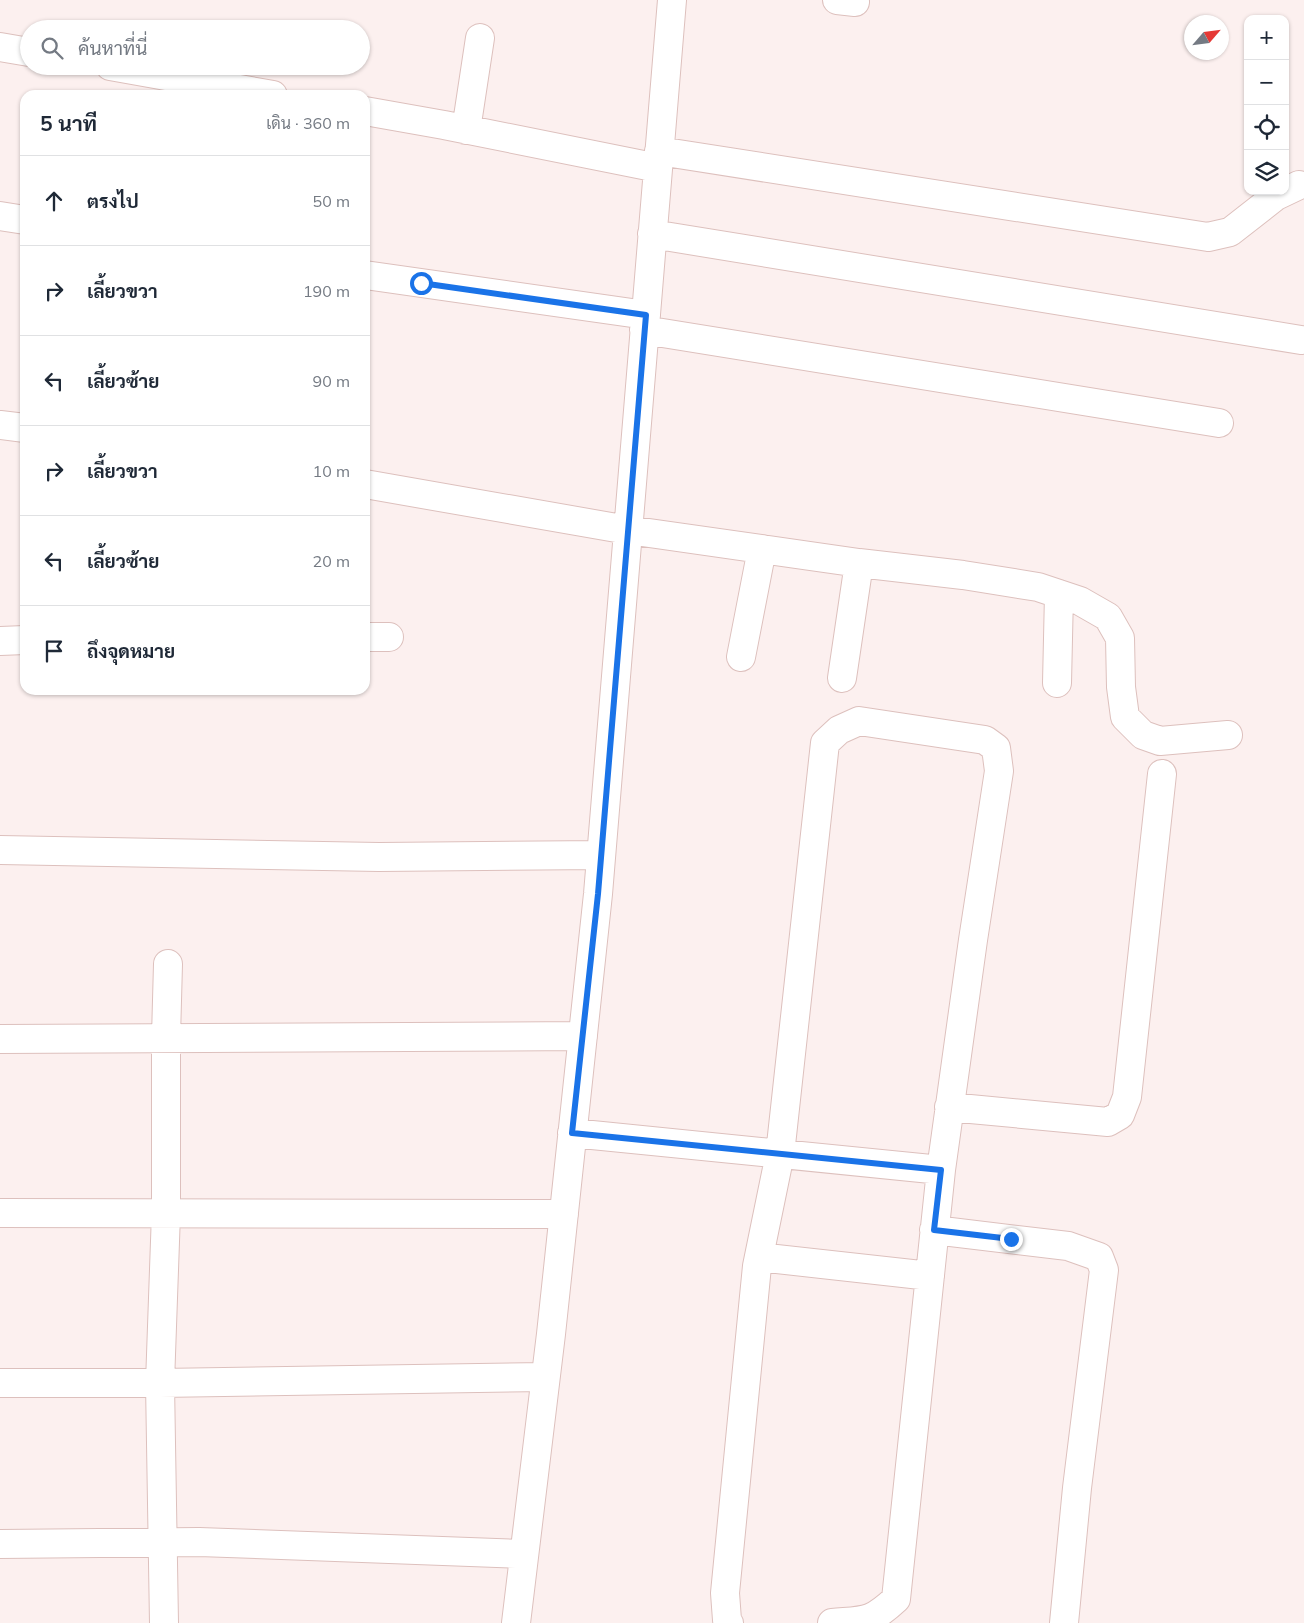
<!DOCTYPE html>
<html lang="th">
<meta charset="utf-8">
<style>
body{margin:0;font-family:Mulish,Sarabun,sans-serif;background:#f6f6f7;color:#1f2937}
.controls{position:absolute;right:15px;top:15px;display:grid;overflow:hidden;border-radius:10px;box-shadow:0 1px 4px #0004}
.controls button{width:45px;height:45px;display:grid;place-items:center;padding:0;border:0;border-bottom:1px solid #e0e1e3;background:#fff;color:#1f2937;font:25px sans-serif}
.compass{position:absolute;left:1184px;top:15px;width:45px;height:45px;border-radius:50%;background:#fff;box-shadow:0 1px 4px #0004;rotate:62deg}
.stop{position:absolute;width:15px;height:15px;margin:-11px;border:4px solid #1a73e8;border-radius:50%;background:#fff}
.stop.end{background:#1a73e8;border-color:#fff;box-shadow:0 1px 5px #0008}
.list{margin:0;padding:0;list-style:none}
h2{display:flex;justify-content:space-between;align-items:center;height:65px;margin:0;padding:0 20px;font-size:21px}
h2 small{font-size:16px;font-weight:400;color:#747a83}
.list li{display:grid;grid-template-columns:32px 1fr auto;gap:15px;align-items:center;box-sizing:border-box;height:90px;padding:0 20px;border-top:1px solid #e0e1e3}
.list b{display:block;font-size:19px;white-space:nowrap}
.list em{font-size:16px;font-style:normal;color:#747a83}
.icon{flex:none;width:28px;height:28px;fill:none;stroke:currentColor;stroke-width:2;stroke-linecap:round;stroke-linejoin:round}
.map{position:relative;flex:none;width:1304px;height:1623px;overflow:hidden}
.search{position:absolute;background:#fff;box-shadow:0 1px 4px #0004;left:20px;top:20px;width:350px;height:55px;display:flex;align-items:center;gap:12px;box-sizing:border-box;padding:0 18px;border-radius:28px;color:#747a83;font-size:19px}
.panel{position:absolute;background:#fff;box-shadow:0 1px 4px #0004;left:20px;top:90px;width:350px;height:605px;border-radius:15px}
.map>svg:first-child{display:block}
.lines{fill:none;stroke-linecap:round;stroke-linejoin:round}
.minor-casing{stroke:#ddc0bd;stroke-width:30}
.minor{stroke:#fff;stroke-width:28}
.route{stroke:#1a73e8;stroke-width:6}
</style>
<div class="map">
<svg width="1304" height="1623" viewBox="0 0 1304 1623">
<rect width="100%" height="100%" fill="#fcf0ef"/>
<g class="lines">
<defs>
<path id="minor" d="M837,0L855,2
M0,47L29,52
M110,66L273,95
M365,111L444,125L658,168
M466,130L480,38
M659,151L1208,237L1230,232L1276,196L1299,185
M0,216L25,220
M652,234L1301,340
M365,275L646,315
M644,330L1219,423
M0,425L25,428
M365,484L628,530L859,563L963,575L1038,587L1080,601L1108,617L1120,638L1121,687L1125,717L1143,735L1160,741L1228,735
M365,637H389
M0,641L25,640
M741,657L762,549
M842,678L859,563
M1057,683L1059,594
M0,850L379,857L601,855
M0,1039L583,1036
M949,1107L1108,1122L1120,1115L1127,1097L1162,774
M572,1133L941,1170
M0,1213L564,1214
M934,1230L1068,1246L1099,1257L1104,1270L1077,1488L1064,1623
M759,1257L930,1276
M0,1383H160L545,1377
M0,1544L199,1542L524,1554
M164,1623L160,1383L166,1213V1037L168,964
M516,1623L551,1334L598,894L672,0
M729,1623L727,1620L725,1593L757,1266L780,1154L825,743L839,730L859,721L985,740L996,748L999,771L973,940L941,1170L896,1599C870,1623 866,1620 832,1623"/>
</defs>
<use href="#minor" class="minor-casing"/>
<use href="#minor" class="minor"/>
</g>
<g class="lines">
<path class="route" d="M421,283L646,315L598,894L572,1133L941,1170L934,1230L1011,1239"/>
</g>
</svg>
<div class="controls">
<button>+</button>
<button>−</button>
<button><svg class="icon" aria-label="locate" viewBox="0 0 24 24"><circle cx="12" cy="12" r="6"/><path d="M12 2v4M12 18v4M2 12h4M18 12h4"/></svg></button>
<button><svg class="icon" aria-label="layers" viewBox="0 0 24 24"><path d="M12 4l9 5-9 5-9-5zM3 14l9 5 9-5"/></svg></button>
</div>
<svg class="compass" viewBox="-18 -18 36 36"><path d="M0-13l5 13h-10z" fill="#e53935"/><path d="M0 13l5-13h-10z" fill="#747a83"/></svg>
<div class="stop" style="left:421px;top:283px"></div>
<div class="stop end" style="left:1011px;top:1239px"></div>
<div class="search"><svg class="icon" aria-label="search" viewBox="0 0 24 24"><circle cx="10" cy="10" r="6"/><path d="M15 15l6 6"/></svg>ค้นหาที่นี่</div>
<section class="panel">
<h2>5 นาที<small>เดิน · 360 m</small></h2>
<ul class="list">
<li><svg class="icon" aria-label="ahead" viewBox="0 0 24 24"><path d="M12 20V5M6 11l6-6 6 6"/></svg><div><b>ตรงไป</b></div><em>50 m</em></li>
<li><svg class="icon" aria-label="right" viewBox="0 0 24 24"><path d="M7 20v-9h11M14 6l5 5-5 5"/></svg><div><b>เลี้ยวขวา</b></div><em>190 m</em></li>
<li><svg class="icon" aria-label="left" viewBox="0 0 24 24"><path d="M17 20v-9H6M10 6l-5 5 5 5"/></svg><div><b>เลี้ยวซ้าย</b></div><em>90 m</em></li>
<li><svg class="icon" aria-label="right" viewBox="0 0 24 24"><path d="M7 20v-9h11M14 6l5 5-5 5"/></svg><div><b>เลี้ยวขวา</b></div><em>10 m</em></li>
<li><svg class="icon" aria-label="left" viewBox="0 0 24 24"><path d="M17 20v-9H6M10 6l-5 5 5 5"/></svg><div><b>เลี้ยวซ้าย</b></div><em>20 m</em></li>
<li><svg class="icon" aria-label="arrive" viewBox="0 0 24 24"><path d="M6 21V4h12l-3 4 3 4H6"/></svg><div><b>ถึงจุดหมาย</b></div></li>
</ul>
</section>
</div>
